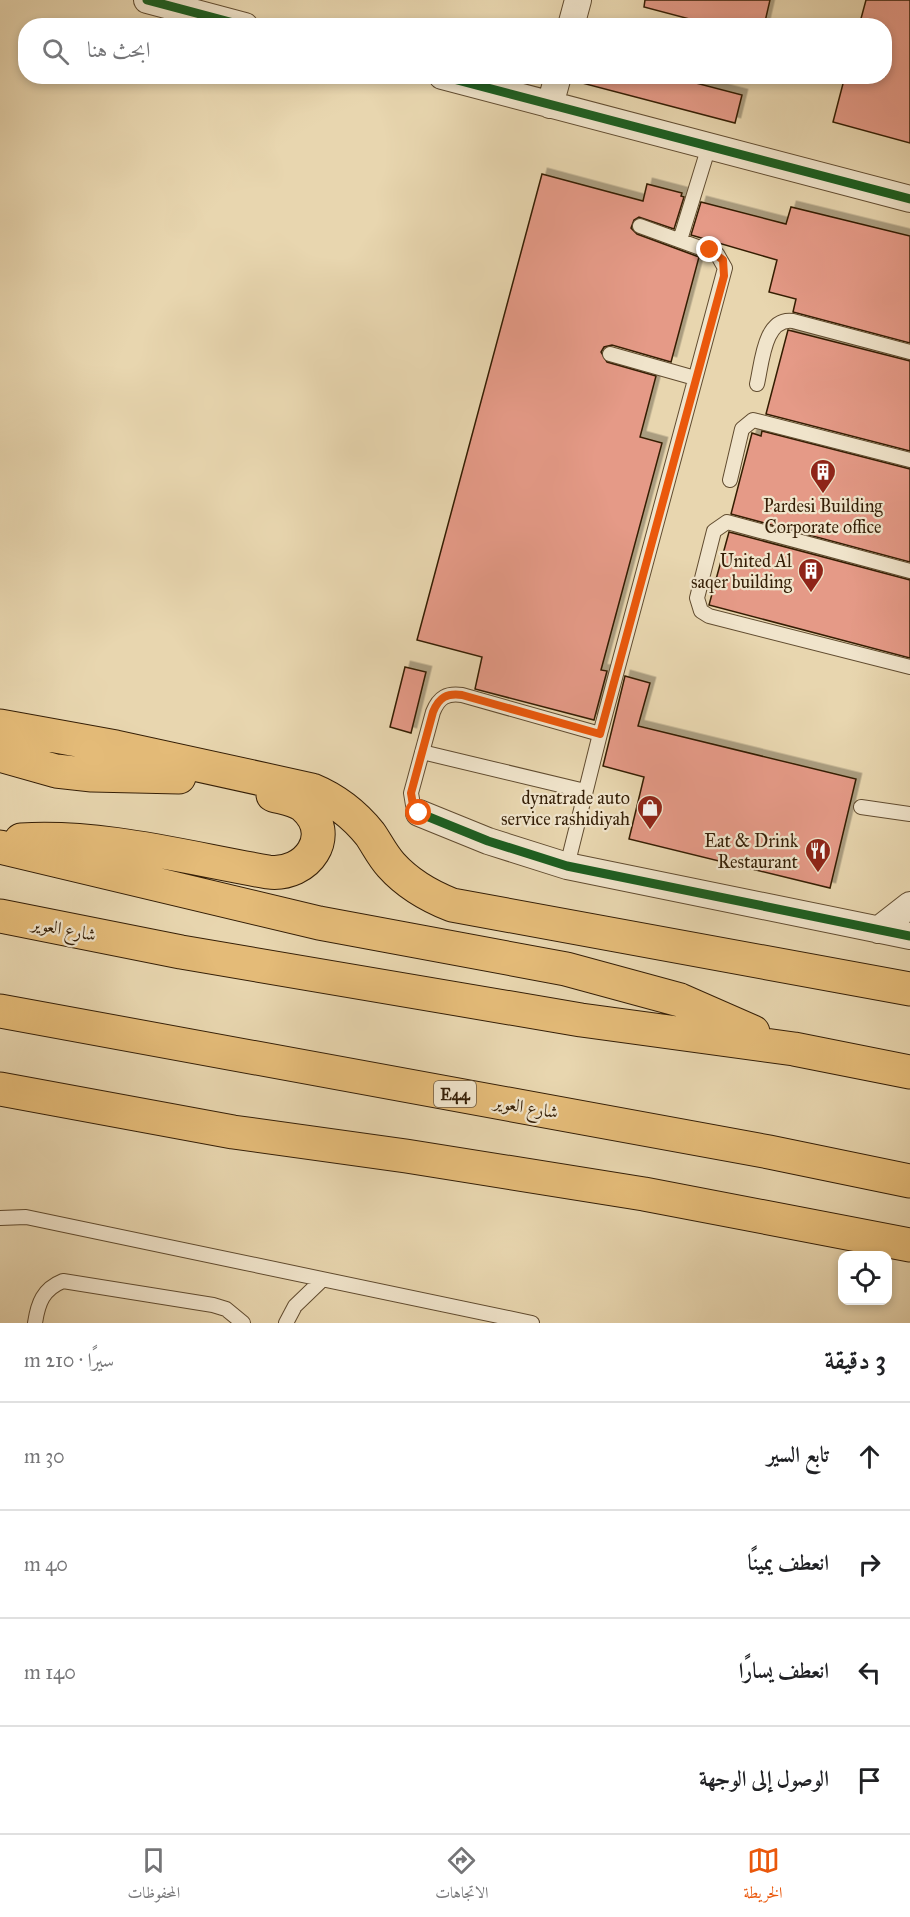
<!DOCTYPE html>
<html lang="ar">
<meta charset="utf-8">
<style>
body{margin:0;font-family:"IM FELL Great Primer",Amiri,serif;background:#f2f2f2;color:#202124;direction:rtl}
.controls{position:absolute;right:18px;bottom:18px;display:grid;overflow:hidden;border-radius:12px;box-shadow:0 3px 9px #0003}
.controls button{width:54px;height:54px;display:grid;place-items:center;padding:0;border:0;border-bottom:2px solid #e0e0e0;background:#fff;color:#202124;font:30px sans-serif}
.stop{position:absolute;width:18px;height:18px;margin:-14px;border:4px solid #ea580c;border-radius:50%;background:#fff}
.stop.end{background:#ea580c;border-color:#fff;box-shadow:0 2px 6px #0008}
.list{margin:0;padding:0;list-style:none}
h2{display:flex;justify-content:space-between;align-items:center;height:78px;margin:0;padding:0 24px;font-size:26px}
h2 small{font-size:20px;font-weight:400;color:#757577}
.list li{display:grid;grid-template-columns:39px 1fr auto;gap:18px;align-items:center;box-sizing:border-box;height:108px;padding:0 24px;border-top:2px solid #e0e0e0}
.list b{display:block;font-size:22px;white-space:nowrap}
.list em{font-size:20px;font-style:normal;color:#757577}
.icon{flex:none;width:33px;height:33px;fill:none;stroke:currentColor;stroke-width:2;stroke-linecap:round;stroke-linejoin:round}
.map{position:relative;flex:none;width:910px;height:1323px;overflow:hidden;direction:ltr}
.search{position:absolute;background:#fff;box-shadow:0 3px 9px #0003;left:18px;right:18px;top:18px;height:66px;display:flex;align-items:center;gap:15px;box-sizing:border-box;padding:0 21px;border-radius:24px;color:#757577;font-size:22px}
.sheet{height:510px;background:#fff}
nav{display:flex;justify-content:space-around;align-items:center;box-sizing:border-box;height:84px;border-top:2px solid #e0e0e0;background:#fff;font-size:16px;color:#757577}
nav a{display:grid;justify-items:center;gap:3px}
nav .on{color:#ea580c}
.map>svg:first-child{display:block}
.building{fill:#e59a87;stroke:#341e06;stroke-width:1.5;filter:url(#shadow)}
.lines{fill:none;stroke-linecap:round;stroke-linejoin:round}
.service-casing{stroke:#614c30;stroke-width:16}
.minor-casing{stroke:#614c30;stroke-width:28}
.primary-casing{stroke:#341e06;stroke-width:35}
.motorway-casing{stroke:#341e06;stroke-width:35}
.service{stroke:#f0e4cb;stroke-width:14}
.minor{stroke:#f0e4cb;stroke-width:26}
.primary{stroke:#e4bb78;stroke-width:33}
.motorway{stroke:#e4bb78;stroke-width:33}
.cycleway-casing{stroke:#f0e4cb;stroke-width:13}
.cycleway{stroke:#1b5e20;stroke-width:9}
.route{stroke:#ea580c;stroke-width:8}
.labels{text-anchor:middle;dominant-baseline:central;stroke-width:4.5;stroke-linejoin:round;paint-order:stroke}
.shield{fill:#f0e4cb;stroke:#6c5941;stroke-width:1.5}
.shield-label{font-size:16px;font-weight:bold;fill:#341e06}
.poi-label{font-size:18px;fill:#341e06;stroke:#f0e4cb;text-anchor:end}
.street-label{font-size:18px;fill:#341e06;stroke:#f0e4cb}
</style>
<div class="map">
<svg width="910" height="1323" viewBox="0 0 910 1323">
<defs>
<filter id="shadow"><feDropShadow dx="5.5" dy="-5.5" stdDeviation="0" flood-color="#0004"/></filter>
</defs>
<rect width="100%" height="100%" fill="#e8d6af"/>
<filter id="stains"><feTurbulence type="fractalNoise" baseFrequency=".00333" numOctaves="4"/><feColorMatrix values="0 0 0 0 .2 0 0 0 0 .09 0 0 0 0 .02 0 0 0 .5 -.17"/></filter>
<radialGradient id="worn" r=".72"><stop offset=".6" stop-color="#630" stop-opacity="0"/><stop offset="1" stop-color="#630" stop-opacity=".3"/></radialGradient>
<path class="building" d="M645,0H770L764,26H716L644,7Z
M866,0H910V143L833,122L845,76H885V26H859Z
M583,76H669L742,95L735,123L582,83Z
M542,174L643,201L647,184L682,193L681,196L684,197L674,229L639,217L634,220L631,228L637,234L699,257L671,362L612,345L604,347L601,352L607,362L656,376L640,437L662,443L601,670L607,671L594,720L475,689L482,657L417,640Z
M701,202L786,224L791,207L910,236V343L793,312L796,299L769,292L777,260L691,235Z
M788,330L910,361V451L766,414Z
M762,431L910,469V562L731,514L752,433L761,436Z
M729,532L910,580V658L709,605Z
M405,667L426,672L411,733L390,727Z
M625,676L650,683L638,726L856,779L830,888L629,839L644,777L603,766Z"/>
<g class="lines">
<defs>
<path id="service" d="M680,240L709,146
M610,354L695,378
M757,384C762,363 764,317 793,321L910,352
M730,480L742,429L753,420L910,460
M910,571L727,522L714,531L697,598L701,611L709,616L910,667
M600,734L725,268L717,254L640,226
M422,752L585,791
M861,807L910,814
M419,813L413,805L411,793L433,712C439,697 447,693 462,695L600,734L567,866
M0,1218L26,1217L532,1323
M35,1323C38,1303 43,1289 63,1281L213,1305L226,1309L243,1323
M286,1323L295,1306L322,1280"/>
<path id="minor" d="M147,0L245,26
M571,26L578,0
M442,76L910,199
M550,105L558,76
M419,813L488,841L567,866L910,936
M878,930L910,905"/>
<path id="primary" d="M0,1089L233,1132L406,1156L644,1194L910,1245"/>
<path id="motorway" d="M0,726L116,747L312,790C336,800 354,814 370,834C377,844 382,855 391,865C408,884 429,896 452,905L910,989
M0,755L56,771L92,775L179,777
M21,840C104,835 187,858 268,872C307,877 337,835 304,806C295,799 284,798 273,795
M0,847L319,923L566,969L680,1000L753,1032
M0,916L181,952L581,1020L794,1049L910,1072
M0,1011L769,1152L910,1181"/>
</defs>
<use href="#service" class="service-casing"/>
<use href="#minor" class="minor-casing"/>
<use href="#primary" class="primary-casing"/>
<use href="#motorway" class="motorway-casing"/>
<use href="#service" class="service"/>
<use href="#minor" class="minor"/>
<use href="#primary" class="primary"/>
<use href="#motorway" class="motorway"/>
<defs>
<path id="cycleway" d="M147,0L245,26
M442,76L910,199
M419,813L488,841L567,866L910,936"/>
</defs>
<use href="#cycleway" class="cycleway-casing"/>
<use href="#cycleway" class="cycleway"/>
</g>
<g class="lines">
<path class="route" d="M419,813L413,805L411,793L433,712C439,697 447,693 462,695L600,734L724,276L723,260L710,250"/>
</g>
<defs>
<symbol id="building-pin" viewBox="-11 -11 22 30"><path d="M0 17L-7.5 6A9.5 9.5 0 1 1 7.5 6Z" fill="#8f2418" stroke="#f0e4cb"/><path d="M-4-6H4V6H1V3H-1V6H-4ZM-2.5-4.3h1.7v1.8h-1.7ZM.8-4.3h1.7v1.8H.8ZM-2.5-1h1.7V.8h-1.7ZM.8-1h1.7V.8H.8Z" fill="#fff"/></symbol>
<symbol id="shop-pin" viewBox="-11 -11 22 30"><path d="M0 17L-7.5 6A9.5 9.5 0 1 1 7.5 6Z" fill="#8f2418" stroke="#f0e4cb"/><path d="M-5-2.5h2.3a2.7 3.5 0 0 1 5.4 0H5L5.5 6h-11ZM-1.5-2.5h3a1.5 2.3 0 0 0-3 0Z" fill="#fff"/></symbol>
<symbol id="restaurant-pin" viewBox="-11 -11 22 30"><path d="M0 17L-7.5 6A9.5 9.5 0 1 1 7.5 6Z" fill="#8f2418" stroke="#f0e4cb"/><path d="M-5-6h1v4h1v-4h1v4h1v-4h1v5L-1.5 .5V6h-2V.5L-5-1ZM5-6V6H3V1.5H1.5Q1.5-4 5-6Z" fill="#fff"/></symbol>
</defs>
<g fill-rule="evenodd">
<use href="#building-pin" x="808" y="457" width="30" height="40"/>
<use href="#building-pin" x="796" y="556" width="30" height="40"/>
<use href="#shop-pin" x="635" y="793" width="30" height="40"/>
<use href="#restaurant-pin" x="803" y="836" width="30" height="40"/>
</g>
<g class="labels">
<rect class="shield" x="434" y="1081" width="42" height="26" rx="4.5"/>
<g class="shield-label">
<text x="455" y="1094">E44</text>
</g>
<g class="poi-label">
<text x="823" y="506" text-anchor="middle">Pardesi Building<tspan x="823" dy="21">Corporate office</tspan></text>
<text x="792" y="561">United Al<tspan x="792" dy="21">saqer building</tspan></text>
<text x="630" y="798">dynatrade auto<tspan x="630" dy="21">service rashidiyah</tspan></text>
<text x="798" y="841">Eat &amp; Drink<tspan x="798" dy="21">Restaurant</tspan></text>
</g>
<g class="street-label">
<text transform="translate(64 929) rotate(11)">شارع العوير</text>
<text transform="translate(526 1107) rotate(10)">شارع العوير</text>
</g>
</g>
<rect width="100%" height="100%" filter="url(#stains)"/>
<rect width="100%" height="100%" fill="url(#worn)"/>
</svg>
<div class="controls">
<button><svg class="icon" aria-label="locate" viewBox="0 0 24 24"><circle cx="12" cy="12" r="6"/><path d="M12 2v4M12 18v4M2 12h4M18 12h4"/></svg></button>
</div>
<div class="stop" style="left:419px;top:813px"></div>
<div class="stop end" style="left:710px;top:250px"></div>
<div class="search"><svg class="icon" aria-label="search" viewBox="0 0 24 24"><circle cx="10" cy="10" r="6"/><path d="M15 15l6 6"/></svg>ابحث هنا</div>
</div>
<section class="sheet">
<h2>3 دقيقة<small>سيرًا · 210 m</small></h2>
<ul class="list">
<li><svg class="icon" aria-label="ahead" viewBox="0 0 24 24"><path d="M12 20V5M6 11l6-6 6 6"/></svg><div><b>تابع السير</b></div><em>30 m</em></li>
<li><svg class="icon" aria-label="right" viewBox="0 0 24 24"><path d="M7 20v-9h11M14 6l5 5-5 5"/></svg><div><b>انعطف يمينًا</b></div><em>40 m</em></li>
<li><svg class="icon" aria-label="left" viewBox="0 0 24 24"><path d="M17 20v-9H6M10 6l-5 5 5 5"/></svg><div><b>انعطف يسارًا</b></div><em>140 m</em></li>
<li><svg class="icon" aria-label="arrive" viewBox="0 0 24 24"><path d="M6 21V4h12l-3 4 3 4H6"/></svg><div><b>الوصول إلى الوجهة</b></div></li>
</ul>
</section>
<nav>
<a class="on"><svg class="icon" aria-label="map" viewBox="0 0 24 24"><path d="M3 6l6-2 6 2 6-2v14l-6 2-6-2-6 2zM9 4v14M15 6v14"/></svg>الخريطة</a>
<a><svg class="icon" aria-label="directions" viewBox="0 0 24 24"><path d="M12 3l9 9-9 9-9-9zM9 14v-3h6M13 9l2 2-2 2"/></svg>الاتجاهات</a>
<a><svg class="icon" aria-label="saved" viewBox="0 0 24 24"><path d="M7 4h10v16l-5-4-5 4z"/></svg>المحفوظات</a>
</nav>
